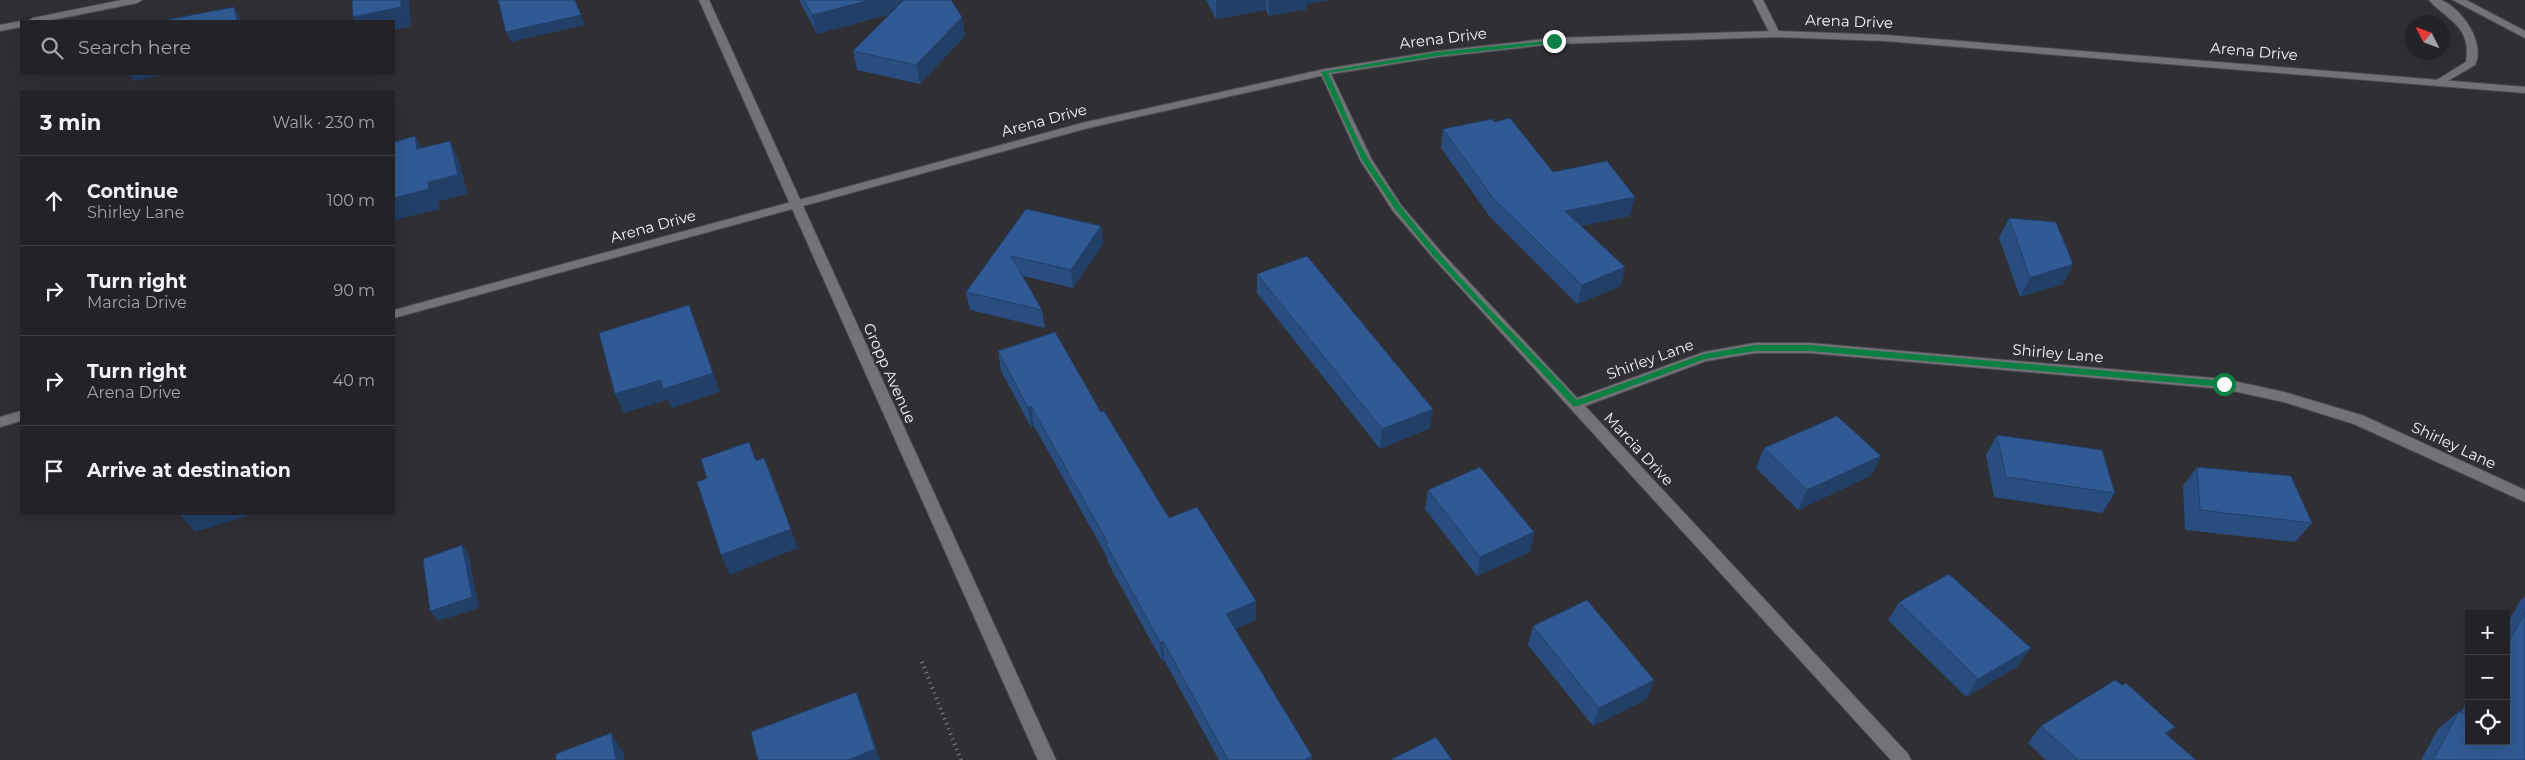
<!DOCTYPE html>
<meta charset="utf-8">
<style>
body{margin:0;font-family:Montserrat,sans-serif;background:#2f2f33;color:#f1f3f6}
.controls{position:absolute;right:15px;bottom:15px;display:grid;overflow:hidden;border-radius:0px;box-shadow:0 5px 20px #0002}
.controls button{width:45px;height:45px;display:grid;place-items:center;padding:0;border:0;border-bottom:1px solid #404044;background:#232327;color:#f1f3f6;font:25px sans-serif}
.compass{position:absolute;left:2405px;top:15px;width:45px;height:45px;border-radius:50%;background:#232327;box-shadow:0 5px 20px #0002;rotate:312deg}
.stop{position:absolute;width:15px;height:15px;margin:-11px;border:4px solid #0b8043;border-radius:50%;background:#fff}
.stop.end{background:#0b8043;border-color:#fff;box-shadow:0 1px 5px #0008}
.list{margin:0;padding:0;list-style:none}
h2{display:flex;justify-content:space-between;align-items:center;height:65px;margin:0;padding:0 20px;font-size:21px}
h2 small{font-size:16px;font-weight:400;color:#a3a4a7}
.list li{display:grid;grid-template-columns:32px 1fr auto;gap:15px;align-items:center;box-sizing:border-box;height:90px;padding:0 20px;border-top:1px solid #404044}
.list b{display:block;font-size:19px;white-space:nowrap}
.list p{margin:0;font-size:16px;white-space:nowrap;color:#a3a4a7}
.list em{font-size:16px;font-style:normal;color:#a3a4a7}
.icon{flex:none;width:28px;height:28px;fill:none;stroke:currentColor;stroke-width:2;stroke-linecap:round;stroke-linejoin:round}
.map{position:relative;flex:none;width:2525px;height:760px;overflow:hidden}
.search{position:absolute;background:#232327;box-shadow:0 5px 20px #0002;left:20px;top:20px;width:375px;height:55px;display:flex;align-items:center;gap:12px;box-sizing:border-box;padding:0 18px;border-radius:0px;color:#a3a4a7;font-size:19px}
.panel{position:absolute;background:#232327;box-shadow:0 5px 20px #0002;left:20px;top:90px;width:375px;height:425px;border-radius:0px}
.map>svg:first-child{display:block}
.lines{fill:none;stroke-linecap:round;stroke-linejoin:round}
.minor-casing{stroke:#4d4c51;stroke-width:2}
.secondary-casing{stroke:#4d4c51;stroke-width:2}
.path{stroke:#838287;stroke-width:4;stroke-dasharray:1 4.5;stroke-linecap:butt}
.minor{fill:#727278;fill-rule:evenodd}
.secondary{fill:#727278;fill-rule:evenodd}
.wall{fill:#2a4d7f}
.shaded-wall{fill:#223f68}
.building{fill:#315a94;stroke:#223f68}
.route{fill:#0b8043}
.labels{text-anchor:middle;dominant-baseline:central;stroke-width:4;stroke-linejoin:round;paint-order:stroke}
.street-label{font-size:15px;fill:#f5f4f8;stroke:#2f2f34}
</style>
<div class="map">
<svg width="2525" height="760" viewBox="0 0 2525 760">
<rect width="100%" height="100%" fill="#2f2f34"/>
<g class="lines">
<defs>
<path id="minor" d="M122,0H142L137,3L47,21H28L33,18Z
M699,0H709L1056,760H1038Z
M1753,0H1763L1780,34L1779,36H1771Z
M2429,0C2432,0 2438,0 2441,0C2462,8 2486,44 2475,65L2439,86L2435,85V81L2466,62C2472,26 2448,21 2429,0Z
M2453,0H2466L2525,31V38Z
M21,21V27L0,31V25Z
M1325,69L1330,72L1372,160L1401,205L1443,254L1577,398L1704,352L1755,343H1810L2224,379L2284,392L2364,416L2525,490V502L2354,424L2284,402L2224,389L1810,353H1755L1706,361L1585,406L1908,754L1911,760H1891L1435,260L1393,211L1360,160L1320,72Z"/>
<path id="secondary" d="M1775,31L1885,35L2525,87V93L1885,41L1775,37L1554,44L1438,57L1325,75L1088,128L394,318V310L1082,123L1325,69L1438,51L1554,38Z
M21,411V421L0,427V417Z"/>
</defs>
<use href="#minor" class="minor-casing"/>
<use href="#secondary" class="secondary-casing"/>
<path class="path" d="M922,662L961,760"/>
<use href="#minor" class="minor"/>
<use href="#secondary" class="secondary"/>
</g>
<path class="wall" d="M799,0H951L965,36L920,84L857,70L853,51L890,14L817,34Z
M1206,0H1332L1307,4V9L1269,16L1266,10L1216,19Z
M1443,129L1553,172L1630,216L1581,226L1625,267L1621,286L1577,304L1490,217L1441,148Z
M1026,209L1101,226L1103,244L1073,288L1023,276L1042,310L1045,328L970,310L966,292Z
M2009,218L2073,264L2063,284L2020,297L1999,238Z
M1257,274L1430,428L1380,449L1257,293Z
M998,351L1101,412L1169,518L1256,620L1235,629L1312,756V760H1219L1164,660L1162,661L1108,563L1107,557L1034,426L1031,427L1001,371Z
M1997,435L2115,493L2102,513L1994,497L1986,455Z
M1764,448L1872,475L1798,510L1756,468Z
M2197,467L2312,523L2295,542L2185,530L2183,486Z
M1428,490L1534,532L1530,552L1477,576L1425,509Z
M2525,596V760H2421L2438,729L2459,711L2461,712L2469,697V741H2506V626L2520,601Z
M1899,602L2017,667L1966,697L1888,620Z
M1533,626L1654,680L1647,699L1593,726L1528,645Z
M2041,726L2167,735L2196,760H2046L2028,743Z"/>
<path class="shaded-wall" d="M401,0H409L411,26L394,30V21H355L353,17Z
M870,0H919L920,6L817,34L812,15Z
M1216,0H1266V10L1216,19Z
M1269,0H1332L1307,4V9L1269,16Z
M234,7L242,21H237Z
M581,15L585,25L511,42L506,32Z
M962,17L965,36L920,84L916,65Z
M129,74H167L134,81Z
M415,136L426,156L417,149Z
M450,141L459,161L468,194L439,201L440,209L394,220V198Z
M1635,197L1630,216L1561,230L1565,211Z
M1101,226L1103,244L1073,288L1071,270Z
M2073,264L2063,284L2020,297L2030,278Z
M1625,267L1621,286L1577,304L1582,285Z
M689,305L696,324L720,392L672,408L668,400L624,413L615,394Z
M1031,406L1034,426L1031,427L1028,408Z
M1433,409L1430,428L1380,449L1382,429Z
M1881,456L1872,475L1798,510L1807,490Z
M764,458L798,548L730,575L721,555Z
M179,514H254L195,532Z
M1534,532L1530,552L1477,576L1480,557Z
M462,545L469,555L479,608L438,621L430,611Z
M1256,601V620L1226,633V614Z
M1163,641L1164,660L1162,661L1160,642Z
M2031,648L2017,667L1966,697L1978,679Z
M1654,680L1647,699L1593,726L1599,708Z
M856,692L864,710L880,760H848Z
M2175,727L2159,744L2165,733Z
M611,733L623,751L625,760H616Z
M1312,756V760H1304Z"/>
<path class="building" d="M352,0H401V7L353,17Z
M498,0H575L581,15L506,32Z
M804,0H870L812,15Z
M904,0H951L962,17L916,65L853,51Z
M234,7L237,21H161Z
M1510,118L1553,172L1607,161L1635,197L1565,211L1625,267L1582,285L1493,198L1443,129L1492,119L1494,122Z
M415,136L417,149L450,141L458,175L428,182L429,189L394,198V142Z
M1026,209L1101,226L1071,270L1011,256L1042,310L966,292Z
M2009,218L2056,222L2073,264L2030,278Z
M1307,256L1433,409L1382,429L1257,274Z
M689,305L713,373L663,389L661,380L615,394L599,333Z
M1055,332L1101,412L1104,411L1169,518L1197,507L1256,601L1226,614L1312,756L1304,760H1228L1163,641L1160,642L1106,544L1108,543L1031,406L1028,408L998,351Z
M1837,416L1881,456L1807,490L1764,448Z
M1997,435L2102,450L2115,493L2006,477Z
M749,442L756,461L764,458L791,529L721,555L697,482L707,478L701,459Z
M1480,467L1534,532L1480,557L1428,490Z
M2197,467L2291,476L2312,523L2200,510Z
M462,545L472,597L430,611L423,559Z
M1949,574L2031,648L1978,679L1899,602Z
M1587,600L1654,680L1599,708L1533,626Z
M2525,612V760H2433L2459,711L2469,717V741H2506V648Z
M2115,680L2122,685L2126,683L2175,727L2165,733L2196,760H2078L2041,726Z
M856,692L875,749L848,760H758L751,732Z
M611,733L616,760H556V754Z
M1436,737L1452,760H1390Z"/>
<path class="route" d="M1556,40L1554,43L1438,56L1328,73C1342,102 1353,135 1371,163C1426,251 1506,324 1577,400L1704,354L1755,345H1810L2224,381L2228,384L2224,387L1810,351H1755L1705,359L1578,406H1573L1436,259L1395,209L1362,160L1321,72L1438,52Z"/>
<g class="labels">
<g class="street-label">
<text transform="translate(1849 21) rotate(2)">Arena Drive</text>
<text transform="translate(1443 38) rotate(-7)">Arena Drive</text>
<text transform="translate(2254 51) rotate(5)">Arena Drive</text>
<text transform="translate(1044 120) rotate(-15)">Arena Drive</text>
<text transform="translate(653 226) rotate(-15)">Arena Drive</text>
<text transform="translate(2058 353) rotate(5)">Shirley Lane</text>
<text transform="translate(1650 359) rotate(-20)">Shirley Lane</text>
<text transform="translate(890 373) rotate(66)">Gropp Avenue</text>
<text transform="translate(2454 445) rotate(25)">Shirley Lane</text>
<text transform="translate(1639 449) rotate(47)">Marcia Drive</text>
</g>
</g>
</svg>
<div class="controls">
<button>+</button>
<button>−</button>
<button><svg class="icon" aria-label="locate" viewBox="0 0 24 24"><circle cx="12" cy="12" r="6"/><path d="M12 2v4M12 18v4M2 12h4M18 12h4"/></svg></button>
</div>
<svg class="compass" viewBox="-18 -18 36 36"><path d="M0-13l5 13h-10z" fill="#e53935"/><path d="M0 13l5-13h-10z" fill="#a3a4a7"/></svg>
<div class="stop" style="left:2224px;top:384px"></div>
<div class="stop end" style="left:1554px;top:41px"></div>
<div class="search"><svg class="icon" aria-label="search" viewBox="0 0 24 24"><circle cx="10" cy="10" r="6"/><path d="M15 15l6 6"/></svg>Search here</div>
<section class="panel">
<h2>3 min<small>Walk · 230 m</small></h2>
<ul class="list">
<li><svg class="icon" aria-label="ahead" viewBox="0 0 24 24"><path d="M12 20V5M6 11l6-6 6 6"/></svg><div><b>Continue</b><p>Shirley Lane</p></div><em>100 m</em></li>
<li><svg class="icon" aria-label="right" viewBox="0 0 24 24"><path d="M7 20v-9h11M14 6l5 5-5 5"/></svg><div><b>Turn right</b><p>Marcia Drive</p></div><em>90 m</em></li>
<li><svg class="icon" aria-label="right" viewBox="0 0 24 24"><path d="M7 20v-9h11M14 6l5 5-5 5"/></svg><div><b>Turn right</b><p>Arena Drive</p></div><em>40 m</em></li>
<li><svg class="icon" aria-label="arrive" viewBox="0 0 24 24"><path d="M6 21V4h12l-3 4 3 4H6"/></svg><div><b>Arrive at destination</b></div></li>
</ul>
</section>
</div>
